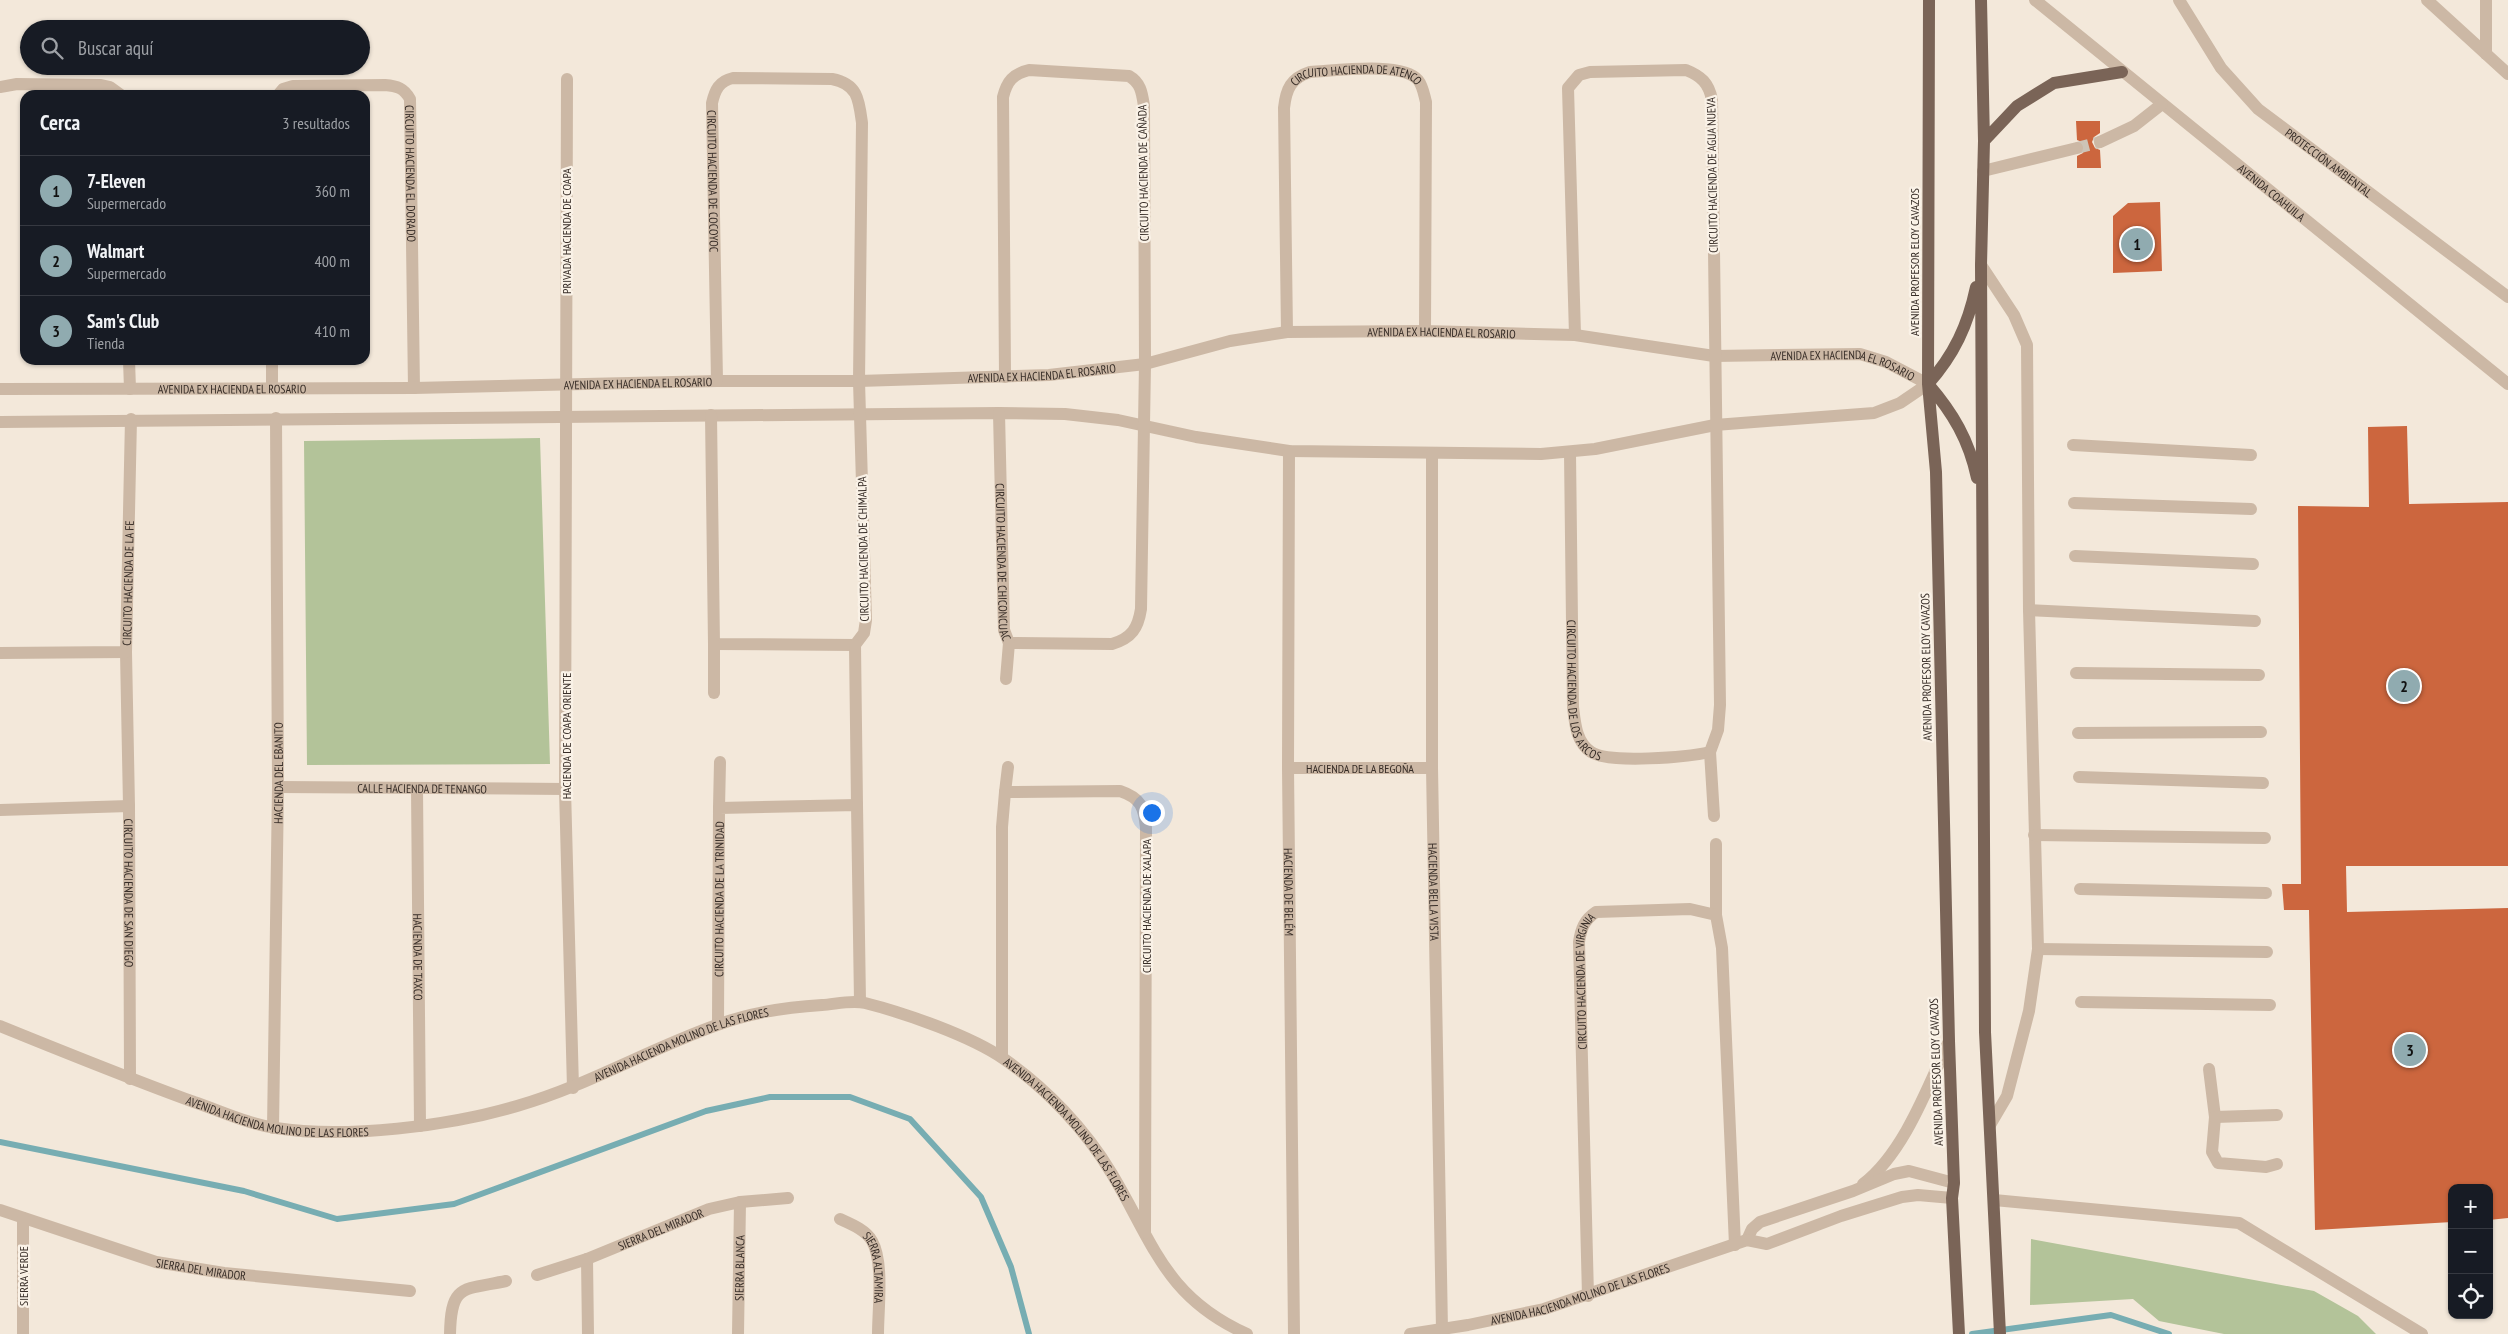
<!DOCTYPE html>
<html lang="es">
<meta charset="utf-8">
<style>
body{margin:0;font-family:"PT Sans Narrow",sans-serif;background:#20242c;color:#f1f3f6}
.controls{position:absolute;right:15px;bottom:15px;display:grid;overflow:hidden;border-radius:10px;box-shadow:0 1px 4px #0004}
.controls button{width:45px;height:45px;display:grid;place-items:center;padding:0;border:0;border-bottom:1px solid #363941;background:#171b24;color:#f1f3f6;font:25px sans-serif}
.you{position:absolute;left:1151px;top:812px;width:18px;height:18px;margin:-12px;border:4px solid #fff;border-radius:50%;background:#1a73e8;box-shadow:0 0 0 8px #1a73e833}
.badge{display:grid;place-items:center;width:32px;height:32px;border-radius:50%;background:#90abb0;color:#111;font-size:16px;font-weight:700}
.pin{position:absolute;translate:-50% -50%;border:2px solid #fff;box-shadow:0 1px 5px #0006}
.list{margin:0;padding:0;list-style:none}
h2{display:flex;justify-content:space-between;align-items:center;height:65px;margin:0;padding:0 20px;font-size:21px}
h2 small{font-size:16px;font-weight:400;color:#9ea1a6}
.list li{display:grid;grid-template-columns:32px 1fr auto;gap:15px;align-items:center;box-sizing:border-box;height:70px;padding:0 20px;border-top:1px solid #363941}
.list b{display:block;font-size:19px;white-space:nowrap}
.list p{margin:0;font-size:16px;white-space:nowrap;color:#9ea1a6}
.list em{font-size:16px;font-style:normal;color:#9ea1a6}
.icon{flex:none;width:28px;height:28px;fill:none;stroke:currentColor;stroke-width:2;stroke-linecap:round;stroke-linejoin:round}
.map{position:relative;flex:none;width:2508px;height:1334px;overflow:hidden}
.search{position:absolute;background:#171b24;box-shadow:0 1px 4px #0004;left:20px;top:20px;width:350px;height:55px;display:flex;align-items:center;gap:12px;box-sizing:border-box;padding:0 18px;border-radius:28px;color:#9ea1a6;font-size:19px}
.panel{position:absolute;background:#171b24;box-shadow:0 1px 4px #0004;left:20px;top:90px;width:350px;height:275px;border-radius:15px}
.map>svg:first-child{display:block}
.green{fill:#b3c399}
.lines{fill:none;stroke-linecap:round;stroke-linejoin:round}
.stream{stroke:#77adb2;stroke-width:6}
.building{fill:#cc663e}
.minor-tunnel{stroke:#cdc3b6;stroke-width:12;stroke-dasharray:12 6;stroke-linecap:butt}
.minor{stroke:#ccb8a5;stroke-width:12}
.major{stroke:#7a6457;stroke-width:12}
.labels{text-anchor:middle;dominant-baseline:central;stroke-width:4.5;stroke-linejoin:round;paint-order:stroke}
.street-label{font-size:12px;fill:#372d27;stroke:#faf2e7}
</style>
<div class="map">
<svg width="2508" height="1334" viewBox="0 0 2508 1334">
<rect width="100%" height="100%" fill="#f3e8da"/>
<path class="green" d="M540,438L550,764L307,765L304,441Z
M2031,1239L2314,1291L2358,1316L2376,1334H2224L2159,1321L2133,1299L2030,1305Z"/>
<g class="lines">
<path class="stream" d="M0,1142L244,1191L337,1219L454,1204L706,1111L770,1097H850L910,1119L981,1197L1011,1267L1029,1334
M1972,1334L2111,1315L2169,1334"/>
</g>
<path class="building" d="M2076,121H2100V133L2094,137L2092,142L2095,148L2100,150L2101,168H2077V156L2083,153L2085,147L2082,142L2077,140Z
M2160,202L2162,271L2113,273V216L2128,203Z
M2407,426L2409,504L2508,502V866H2346L2347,912L2508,908V1218L2489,1220V1188H2452V1222L2315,1230L2309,910H2284L2282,884H2301L2298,506L2369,507L2368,427Z"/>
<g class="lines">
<path class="minor-tunnel" d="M2077,148L2100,142"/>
<g class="minor">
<path id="s1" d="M2035,0L2508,384"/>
<path id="s2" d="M2179,0L2221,68L2258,109L2508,297"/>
<path d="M2427,0L2508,74"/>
<path d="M2486,0V54"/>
<path d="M567,79L565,789L573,1088"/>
<path d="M0,87L17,84L101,85L110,87L121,95"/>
<path id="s3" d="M278,95L283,89L293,86L385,85C397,86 404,88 410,99L414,388"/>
<path d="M2100,142L2134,126L2162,104"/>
<path d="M1983,171L2077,148"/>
<path d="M1981,265L2014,315L2027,345L2029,610L2038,949L2029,1011L2007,1096L1990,1125"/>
<path id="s4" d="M1287,332L1284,108C1286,89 1291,78 1310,72C1334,71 1402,61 1418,80C1423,86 1424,95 1426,102L1425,331"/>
<path d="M129,360L130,389"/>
<path d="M272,360V388"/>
<path id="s5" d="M0,389L414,388L717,381H859L1049,375L1145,364L1230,341L1287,332L1425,331L1575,335L1714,356L1860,354L1886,362L1928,384L1900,403L1874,413L1715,425L1595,449L1541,454L1289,451L1196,437L1118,420L1065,414L999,413L0,422"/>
<path id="s6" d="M999,413L1004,630L1009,643L1112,644C1132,638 1138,628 1141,609L1145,364L1144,106C1142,93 1141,83 1129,76L1029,70C1013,74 1007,81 1003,97L1005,377"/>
<path id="s7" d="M711,415L714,644L855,645L864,633L866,620L859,381L862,123C859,100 858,84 832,79L733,78C719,81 715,90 712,103L717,381"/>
<path d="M2073,445L2251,455"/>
<path id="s8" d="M1289,451L1288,768L1294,1334"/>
<path id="s9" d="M1570,453L1573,707C1575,723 1576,742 1591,752C1609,764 1688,757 1710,752L1718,730L1720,705L1712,100C1709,83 1701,76 1686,70L1590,72L1579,75L1568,88L1575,335"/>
<path id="s10" d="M1432,454V768L1442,1330"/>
<path d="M2074,503L2251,509"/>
<path d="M2075,556L2253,564"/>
<path d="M2029,610L2255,621"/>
<path d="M855,645L857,805"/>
<path d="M126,652L129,806"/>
<path id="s11" d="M0,653L126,652L131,419"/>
<path d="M2076,673L2259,675"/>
<path d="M1006,679L1009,643"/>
<path d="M714,693V644"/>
<path d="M2078,733L2261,732"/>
<path d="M1710,752L1714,816"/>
<path id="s12" d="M1288,768H1432"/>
<path d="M2079,777L2263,783"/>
<path id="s13" d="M278,787L565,789"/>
<path id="s14" d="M417,788L420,1126"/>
<path d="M1005,792L1008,767"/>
<path d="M719,808L720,762"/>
<path id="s15" d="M0,810L129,806L130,1079"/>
<path d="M2034,835L2265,838"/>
<path d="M1716,844V915"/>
<path d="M2080,889L2266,893"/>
<path d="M2038,949L2267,952"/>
<path d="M2081,1002L2270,1005"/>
<path id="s16" d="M718,1024L719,808L857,805L860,1002"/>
<path id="s17" d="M0,1026C64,1052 128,1078 194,1102C221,1111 248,1124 276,1128C345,1139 450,1126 517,1106C587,1086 649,1049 717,1025C749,1013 788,1007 822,1005C836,1004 852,1000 865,1003C905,1013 971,1036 1004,1059C1046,1088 1086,1130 1112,1174C1154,1244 1165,1297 1247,1334"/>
<path d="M1002,1057V827L1005,792L1120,791C1141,798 1144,807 1146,828L1145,1233"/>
<path d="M2209,1069L2215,1117L2212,1152L2218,1163L2266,1167L2277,1164"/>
<path d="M2215,1117L2277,1115"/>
<path id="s18" d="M273,1128L278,787L276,418"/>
<path d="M1863,1184C1904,1153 1928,1086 1949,1041"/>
<path d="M1994,1200L2239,1223L2422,1334"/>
<path id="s19" d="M0,1210L156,1262L224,1273L410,1291"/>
<path id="s20" d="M840,1219C851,1224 866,1230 872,1241C884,1262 878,1309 878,1334"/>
<path d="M1747,1240L1752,1229L1760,1222L1853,1191L1894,1174L1909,1171L1954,1183"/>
<path d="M587,1259L588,1334"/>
<path id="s21" d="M537,1275L587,1259L709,1209L740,1202L788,1198"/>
<path id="s22" d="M1588,1296L1579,942C1581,929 1584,920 1596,912L1690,909L1716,915L1722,948L1735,1245"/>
<path d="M23,1334V1218"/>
<path d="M450,1334C451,1284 462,1290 506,1281"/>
<path id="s23" d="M738,1334L740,1202"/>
<path id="s24" d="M1410,1334L1468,1325L1544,1309L1747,1240L1767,1244L1841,1216L1902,1197L1918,1195L1952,1198"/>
</g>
<path class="major" d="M1929,0L1928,384L1936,472L1949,1041L1954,1183L1952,1198L1959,1334
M1981,0L1984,141L1981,265L1985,1032L2000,1334
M1984,141L2017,106L2054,83L2122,72
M1928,384C1953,413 1969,440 1977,478
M1928,384C1954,355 1968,325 1976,287"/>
</g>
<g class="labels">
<g class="street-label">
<text stroke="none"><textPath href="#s4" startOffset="318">CIRCUITO HACIENDA DE ATENCO</textPath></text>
<text stroke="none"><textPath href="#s2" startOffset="224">PROTECCIÓN AMBIENTAL</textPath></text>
<text stroke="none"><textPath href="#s3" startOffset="215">CIRCUITO HACIENDA EL DORADO</textPath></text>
<text transform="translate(1143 173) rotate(-91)">CIRCUITO HACIENDA DE CAÑADA</text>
<text transform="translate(1712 175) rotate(-91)">CIRCUITO HACIENDA DE AGUA NUEVA</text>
<text stroke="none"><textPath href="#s7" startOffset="1166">CIRCUITO HACIENDA DE COCOYOC</textPath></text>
<text stroke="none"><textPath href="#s1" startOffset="305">AVENIDA COAHUILA</textPath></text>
<text transform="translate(566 231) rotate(-90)">PRIVADA HACIENDA DE COAPA</text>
<text transform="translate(1914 262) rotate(-90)">AVENIDA PROFESOR ELOY CAVAZOS</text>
<text stroke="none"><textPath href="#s5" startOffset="1446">AVENIDA EX HACIENDA EL ROSARIO</textPath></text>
<text stroke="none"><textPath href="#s5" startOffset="1851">AVENIDA EX HACIENDA EL ROSARIO</textPath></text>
<text stroke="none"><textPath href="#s5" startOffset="1042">AVENIDA EX HACIENDA EL ROSARIO</textPath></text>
<text stroke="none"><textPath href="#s5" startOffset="638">AVENIDA EX HACIENDA EL ROSARIO</textPath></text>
<text stroke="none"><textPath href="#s5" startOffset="232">AVENIDA EX HACIENDA EL ROSARIO</textPath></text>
<text transform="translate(863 549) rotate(-91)">CIRCUITO HACIENDA DE CHIMALPA</text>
<text stroke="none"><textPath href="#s6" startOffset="149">CIRCUITO HACIENDA DE CHICONCUAC</textPath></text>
<text stroke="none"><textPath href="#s11" startOffset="195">CIRCUITO HACIENDA DE LA FE</textPath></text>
<text transform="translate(1926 667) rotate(-91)">AVENIDA PROFESOR ELOY CAVAZOS</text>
<text stroke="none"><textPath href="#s9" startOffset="241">CIRCUITO HACIENDA DE LOS ARCOS</textPath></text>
<text transform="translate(566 736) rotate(-90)">HACIENDA DE COAPA ORIENTE</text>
<text stroke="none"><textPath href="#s12" startOffset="72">HACIENDA DE LA BEGOÑA</textPath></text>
<text stroke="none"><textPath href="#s18" startOffset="355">HACIENDA DEL EBANITO</textPath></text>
<text stroke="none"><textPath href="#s13" startOffset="144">CALLE HACIENDA DE TENANGO</textPath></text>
<text stroke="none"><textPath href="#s8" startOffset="441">HACIENDA DE BELÉM</textPath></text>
<text stroke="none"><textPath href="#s10" startOffset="438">HACIENDA BELLA VISTA</textPath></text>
<text stroke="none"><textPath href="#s15" startOffset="216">CIRCUITO HACIENDA DE SAN DIEGO</textPath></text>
<text stroke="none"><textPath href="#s16" startOffset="125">CIRCUITO HACIENDA DE LA TRINIDAD</textPath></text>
<text transform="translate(1146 906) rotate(-90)">CIRCUITO HACIENDA DE XALAPA</text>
<text stroke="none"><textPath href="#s14" startOffset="169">HACIENDA DE TAXCO</textPath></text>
<text stroke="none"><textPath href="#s22" startOffset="316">CIRCUITO HACIENDA DE VIRGINIA</textPath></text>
<text stroke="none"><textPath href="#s17" startOffset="714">AVENIDA HACIENDA MOLINO DE LAS FLORES</textPath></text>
<text transform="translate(1936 1072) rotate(-92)">AVENIDA PROFESOR ELOY CAVAZOS</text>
<text stroke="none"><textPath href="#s17" startOffset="294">AVENIDA HACIENDA MOLINO DE LAS FLORES</textPath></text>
<text stroke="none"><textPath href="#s17" startOffset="1150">AVENIDA HACIENDA MOLINO DE LAS FLORES</textPath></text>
<text stroke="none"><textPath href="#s21" startOffset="132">SIERRA DEL MIRADOR</textPath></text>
<text stroke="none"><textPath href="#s19" startOffset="210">SIERRA DEL MIRADOR</textPath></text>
<text stroke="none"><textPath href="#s23" startOffset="66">SIERRA BLANCA</textPath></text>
<text stroke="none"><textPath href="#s20" startOffset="66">SIERRA ALTAMIRA</textPath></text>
<text transform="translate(23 1276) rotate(-90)">SIERRA VERDE</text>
<text stroke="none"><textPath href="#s24" startOffset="175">AVENIDA HACIENDA MOLINO DE LAS FLORES</textPath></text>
</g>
</g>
</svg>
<div class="controls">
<button>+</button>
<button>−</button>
<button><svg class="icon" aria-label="locate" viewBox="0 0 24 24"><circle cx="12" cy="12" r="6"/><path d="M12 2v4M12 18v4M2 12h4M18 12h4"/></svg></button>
</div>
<div class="you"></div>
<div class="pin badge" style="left:2137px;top:244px">1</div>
<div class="pin badge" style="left:2404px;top:686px">2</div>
<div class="pin badge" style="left:2410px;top:1050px">3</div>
<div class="search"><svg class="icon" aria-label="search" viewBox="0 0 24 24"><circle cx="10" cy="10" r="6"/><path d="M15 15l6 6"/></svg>Buscar aquí</div>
<section class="panel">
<h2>Cerca<small>3 resultados</small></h2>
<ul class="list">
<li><span class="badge">1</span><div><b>7-Eleven</b><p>Supermercado</p></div><em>360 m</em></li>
<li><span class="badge">2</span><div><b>Walmart</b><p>Supermercado</p></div><em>400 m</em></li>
<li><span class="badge">3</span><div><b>Sam's Club</b><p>Tienda</p></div><em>410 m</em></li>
</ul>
</section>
</div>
